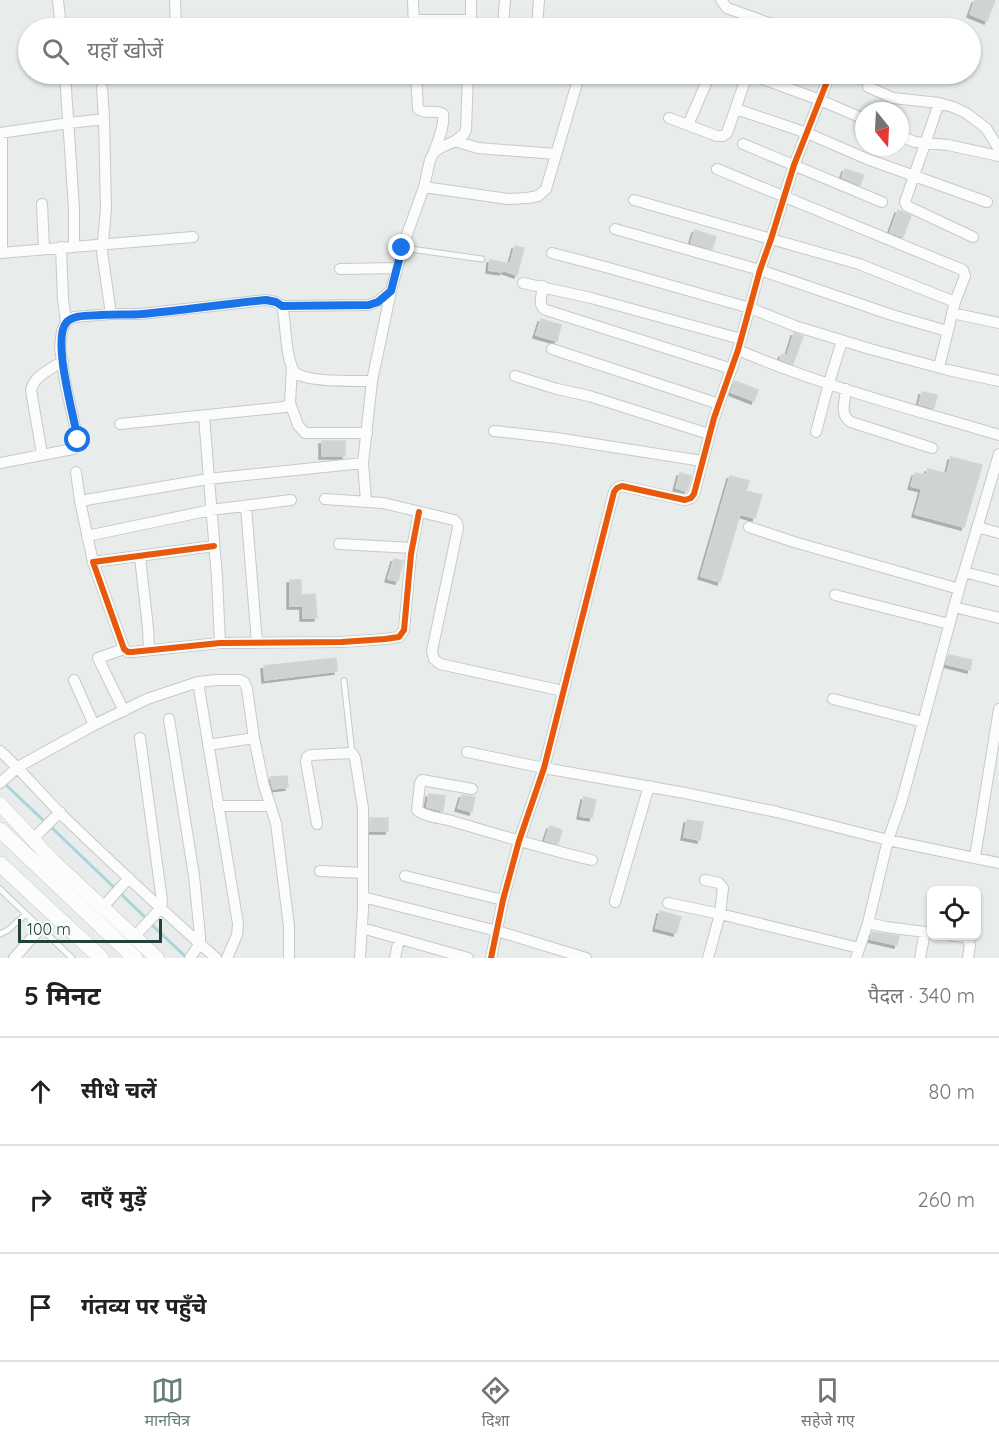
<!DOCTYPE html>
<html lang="hi">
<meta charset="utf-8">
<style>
body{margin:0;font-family:Quicksand,"Noto Sans Devanagari",sans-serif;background:#f6f6f6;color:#202124}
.controls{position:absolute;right:18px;bottom:18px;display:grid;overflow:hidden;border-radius:9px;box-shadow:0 2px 4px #0004}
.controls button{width:54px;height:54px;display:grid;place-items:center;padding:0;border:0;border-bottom:2px solid #e0e0e0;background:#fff;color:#202124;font:30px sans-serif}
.compass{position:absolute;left:855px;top:102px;width:54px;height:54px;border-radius:50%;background:#fff;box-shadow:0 2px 4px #0004;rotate:162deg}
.scale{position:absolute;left:18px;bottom:15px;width:144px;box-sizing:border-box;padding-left:6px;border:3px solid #24423a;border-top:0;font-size:16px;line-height:21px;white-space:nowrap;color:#24423a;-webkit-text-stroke:4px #f7fbf9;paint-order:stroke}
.stop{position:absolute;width:18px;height:18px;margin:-14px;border:4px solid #1a73e8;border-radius:50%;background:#fff}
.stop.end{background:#1a73e8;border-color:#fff;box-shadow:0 2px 6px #0008}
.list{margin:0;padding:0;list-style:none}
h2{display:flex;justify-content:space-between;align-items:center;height:78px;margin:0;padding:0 24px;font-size:26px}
h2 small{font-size:20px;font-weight:400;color:#757577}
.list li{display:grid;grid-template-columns:39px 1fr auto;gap:18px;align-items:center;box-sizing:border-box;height:108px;padding:0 24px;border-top:2px solid #e0e0e0}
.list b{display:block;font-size:22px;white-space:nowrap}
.list em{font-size:20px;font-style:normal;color:#757577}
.icon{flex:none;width:33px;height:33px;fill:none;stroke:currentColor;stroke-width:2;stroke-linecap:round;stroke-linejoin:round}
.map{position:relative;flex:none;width:999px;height:958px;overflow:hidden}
.search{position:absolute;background:#fff;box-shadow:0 2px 4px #0004;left:18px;right:18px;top:18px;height:66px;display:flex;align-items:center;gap:15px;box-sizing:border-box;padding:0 21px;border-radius:33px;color:#757577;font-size:22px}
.sheet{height:402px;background:#fff}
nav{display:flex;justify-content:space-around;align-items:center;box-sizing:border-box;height:84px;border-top:2px solid #e0e0e0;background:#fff;font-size:16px;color:#757577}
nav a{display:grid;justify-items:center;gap:3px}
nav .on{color:#697e78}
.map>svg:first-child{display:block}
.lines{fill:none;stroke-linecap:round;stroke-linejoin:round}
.stream{stroke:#a9d4db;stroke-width:3}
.building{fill:#cfd4d2;stroke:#d1d6d4;stroke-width:1.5;filter:url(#shadow)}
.service-casing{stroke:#c5cac8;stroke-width:7}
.minor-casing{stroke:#c5cac8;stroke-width:12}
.tertiary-casing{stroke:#c5cac8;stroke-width:15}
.secondary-casing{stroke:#c3cbc8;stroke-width:16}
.service{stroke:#fcfcfc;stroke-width:5}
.minor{stroke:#fcfcfc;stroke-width:10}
.tertiary{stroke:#fcfcfc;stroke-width:14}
.secondary{stroke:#fcfcfc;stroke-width:15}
.cycleway-casing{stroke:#f7fbf9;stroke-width:10}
.cycleway{stroke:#e8590c;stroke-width:6}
.route{stroke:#1a73e8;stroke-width:8}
</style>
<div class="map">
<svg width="999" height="958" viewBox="0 0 999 958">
<defs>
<filter id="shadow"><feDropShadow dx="-3" dy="3" stdDeviation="0" flood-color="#0004"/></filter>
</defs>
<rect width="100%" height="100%" fill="#e8edeb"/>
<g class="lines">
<path class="stream" d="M4,783L45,822
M50,826L147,919
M151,924L187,958"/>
</g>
<path class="building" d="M975,0H995L987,21L970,14Z
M845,169L864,175L860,185L842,177Z
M898,210L911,216L903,237L890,232Z
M695,230L716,237L712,249L691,243Z
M515,246L524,248L517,275L502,270V272L489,270L490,260L510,264Z
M541,319L561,325L557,341L536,335Z
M794,333L803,336L793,364L780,359L782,354L787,356Z
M735,381L758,390L754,401L731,392Z
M922,392L937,395L934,408L919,404Z
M322,441H345V456H322Z
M951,457L982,465L964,527L915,514L922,489L911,486L915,473L926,475L928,469L947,474Z
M680,473L691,476L687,491L676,488Z
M730,476L749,481L746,491L762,495L755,518L740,514L720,582L701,576Z
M394,559L403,561L398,581L388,579Z
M290,580H301V595L315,594L317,618H303V606H290Z
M949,655L972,660L970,670L946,664Z
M336,658L337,671L265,680L264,666Z
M287,776L288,787L273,789L270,777Z
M429,794L445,796L443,811L427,807Z
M462,795L475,797L472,812L458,808Z
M584,797L596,800L592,818L580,816Z
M370,818H388V831H370Z
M687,820L703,822L700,840L684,837Z
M550,826L562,830L558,844L545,840Z
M660,911L681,917L676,933L656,928Z
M873,932L899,936L897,945L870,939Z"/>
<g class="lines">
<defs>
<path id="service" d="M403,248L482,259
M344,681L352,753
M0,889L72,958
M0,934L8,930L26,914"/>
<path id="minor" d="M58,0L61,28
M175,0L176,28
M413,0L414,28
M721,0L727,8L783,28
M414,20H471
M713,27L717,28
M471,28V0
M503,28L505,0
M537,28L539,0
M65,74L74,208V246
M416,74L418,109C426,115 435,109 443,114C445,126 438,140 434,152
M868,87L893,98L939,103L953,107L966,113L986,128L999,149
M102,88L104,119L106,209L102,252L111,314
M939,103L905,202L907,206L973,237
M736,109L807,133L867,159L987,202
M669,118L717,136H723L727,133L746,78L752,75L820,100L864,119
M688,125L710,74
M0,133L69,123L104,119
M2,133V252
M900,136L915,142L948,145L999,156
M455,141L478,148L556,154
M743,144L882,202
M717,169L963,270L965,276L955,302L939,367
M424,187L508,199L527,198L538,196L546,189L577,83
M634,200L859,264L955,302
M42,204L44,248
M615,229L760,270L892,315L947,331
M61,247L63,299L66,322
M0,253L193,237
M552,253L609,268L750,308L795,326L870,349L948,370L999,381
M340,269L397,268
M523,283L591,298L741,339
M543,286C542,295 537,306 546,310L732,369
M282,306L369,305L377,302L391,291
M952,313L999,323
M552,349L719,404
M738,350C822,386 912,409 999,435
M515,376L557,389L589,396L709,434
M846,389C845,401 839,415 851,422L932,448
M290,403L298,425L305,433H367
M204,416L217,578L220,643
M120,424L285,407L290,403L292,367
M494,431L556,438L702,461
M816,432L829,383L842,341
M42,454L31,390C34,376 51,369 63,361
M0,463L73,449L76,445L78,440L65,382L60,347L62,331L66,322L74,317L111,314H140L266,300L276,302L282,306C287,326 284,348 292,367C293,371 297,375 302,376C316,382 355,381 372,381
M76,472L80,501L93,562
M325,499L383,503L454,520L457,523L458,528L432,651L434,659L440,664L563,691
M80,501L208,479L363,463
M366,501L363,463L372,381L391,291L404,243L424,187L430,160L434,152L440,148L455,141L464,134L466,130L468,74
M246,507L257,643
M749,527L794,542L959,589
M977,527L999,533
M87,536L211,510L291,500
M339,544L412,548
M214,546L93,562L124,649L128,652H132L220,643L342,642L385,639L399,637L404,630L411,554L419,512
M140,557L148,628L149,650
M964,572L999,581
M835,595L949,624
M954,607L999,618
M74,680L94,725
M198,682L238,924L237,935L227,958
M833,699L923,722
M124,711L98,658L124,649
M169,719L194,876L200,936V943L190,958
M208,745L254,738
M0,751C23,772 42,795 64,817C114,865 164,912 216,958
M467,752L544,768L685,793L777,812L888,840L999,863
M0,783L18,767L94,725L147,699L198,682L217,680H240L244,682L247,689L254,738L264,786L276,823L289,926V958
M472,789L422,780L420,783L417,810C425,817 442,818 452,821C499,835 545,849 592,860
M218,806H271
M317,824L306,762L307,757L311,755L352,753L355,758L363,808V909L360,958
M33,839L60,812
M975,857L999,709
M320,871L363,873
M405,876L503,900
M705,880L719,883L723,888L720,914L708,958
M363,897L497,931L586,958
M615,902L649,786
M668,903L720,914L859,948
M102,908L129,878
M868,923L886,927L925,932L920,958
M362,928L468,958
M953,936L966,937L970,945L968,958
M134,937L161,908L162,901L140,738
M14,958L41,928
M395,958L399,939
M491,958L503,900L519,841L544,768L614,492L617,488L622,486L685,500L691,498L694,494L714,418L738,350L760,270L771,239L794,165L830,74
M856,958L868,923L888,840L902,800L959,589L999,454"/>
<path id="tertiary" d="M0,804L52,860L157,958"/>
<path id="secondary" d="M0,830L135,958
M0,864L101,958"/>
</defs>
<use href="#service" class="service-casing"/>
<use href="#minor" class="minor-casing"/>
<use href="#tertiary" class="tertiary-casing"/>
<use href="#secondary" class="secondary-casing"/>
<use href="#service" class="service"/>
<use href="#minor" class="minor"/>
<use href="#tertiary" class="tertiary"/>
<use href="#secondary" class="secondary"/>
<defs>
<path id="cycleway" d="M214,546L93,562L124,649L128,652H132L220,643L342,642L385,639L399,637L404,630L411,554L419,512
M491,958L503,900L519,841L544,768L614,492L617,488L622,486L685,500L691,498L694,494L714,418L738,350L760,270L771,239L794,165L830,74"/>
</defs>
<use href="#cycleway" class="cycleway-casing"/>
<use href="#cycleway" class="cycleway"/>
</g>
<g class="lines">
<path class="route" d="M78,440C74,417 52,340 66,323C73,314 91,316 101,315C115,314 129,315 142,314C184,310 225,304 266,300L276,302L282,306L369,305L378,302L391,291L402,248"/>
</g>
</svg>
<div class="controls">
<button><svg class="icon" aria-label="locate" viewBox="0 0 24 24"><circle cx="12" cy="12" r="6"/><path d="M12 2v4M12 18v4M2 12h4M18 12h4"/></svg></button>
</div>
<svg class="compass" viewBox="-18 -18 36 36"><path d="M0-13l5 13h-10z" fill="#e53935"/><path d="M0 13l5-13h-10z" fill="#757577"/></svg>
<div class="scale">100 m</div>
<div class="stop" style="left:78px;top:440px"></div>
<div class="stop end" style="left:402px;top:248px"></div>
<div class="search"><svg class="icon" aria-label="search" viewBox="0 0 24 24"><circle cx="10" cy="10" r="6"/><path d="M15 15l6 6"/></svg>यहाँ खोजें</div>
</div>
<section class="sheet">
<h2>5 मिनट<small>पैदल · 340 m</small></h2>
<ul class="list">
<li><svg class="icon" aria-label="ahead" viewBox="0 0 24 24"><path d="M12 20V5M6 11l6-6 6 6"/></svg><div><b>सीधे चलें</b></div><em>80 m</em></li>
<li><svg class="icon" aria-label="right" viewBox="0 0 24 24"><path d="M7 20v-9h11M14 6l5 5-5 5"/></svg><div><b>दाएँ मुड़ें</b></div><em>260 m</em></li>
<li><svg class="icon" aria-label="arrive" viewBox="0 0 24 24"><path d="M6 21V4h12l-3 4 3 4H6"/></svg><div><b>गंतव्य पर पहुँचे</b></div></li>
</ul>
</section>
<nav>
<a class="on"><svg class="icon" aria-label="map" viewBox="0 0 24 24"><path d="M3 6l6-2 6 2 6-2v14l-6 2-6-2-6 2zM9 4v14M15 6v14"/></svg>मानचित्र</a>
<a><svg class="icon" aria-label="directions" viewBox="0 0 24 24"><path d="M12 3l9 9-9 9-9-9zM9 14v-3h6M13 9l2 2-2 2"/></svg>दिशा</a>
<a><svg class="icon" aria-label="saved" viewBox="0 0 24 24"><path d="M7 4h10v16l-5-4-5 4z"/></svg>सहेजे गए</a>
</nav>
